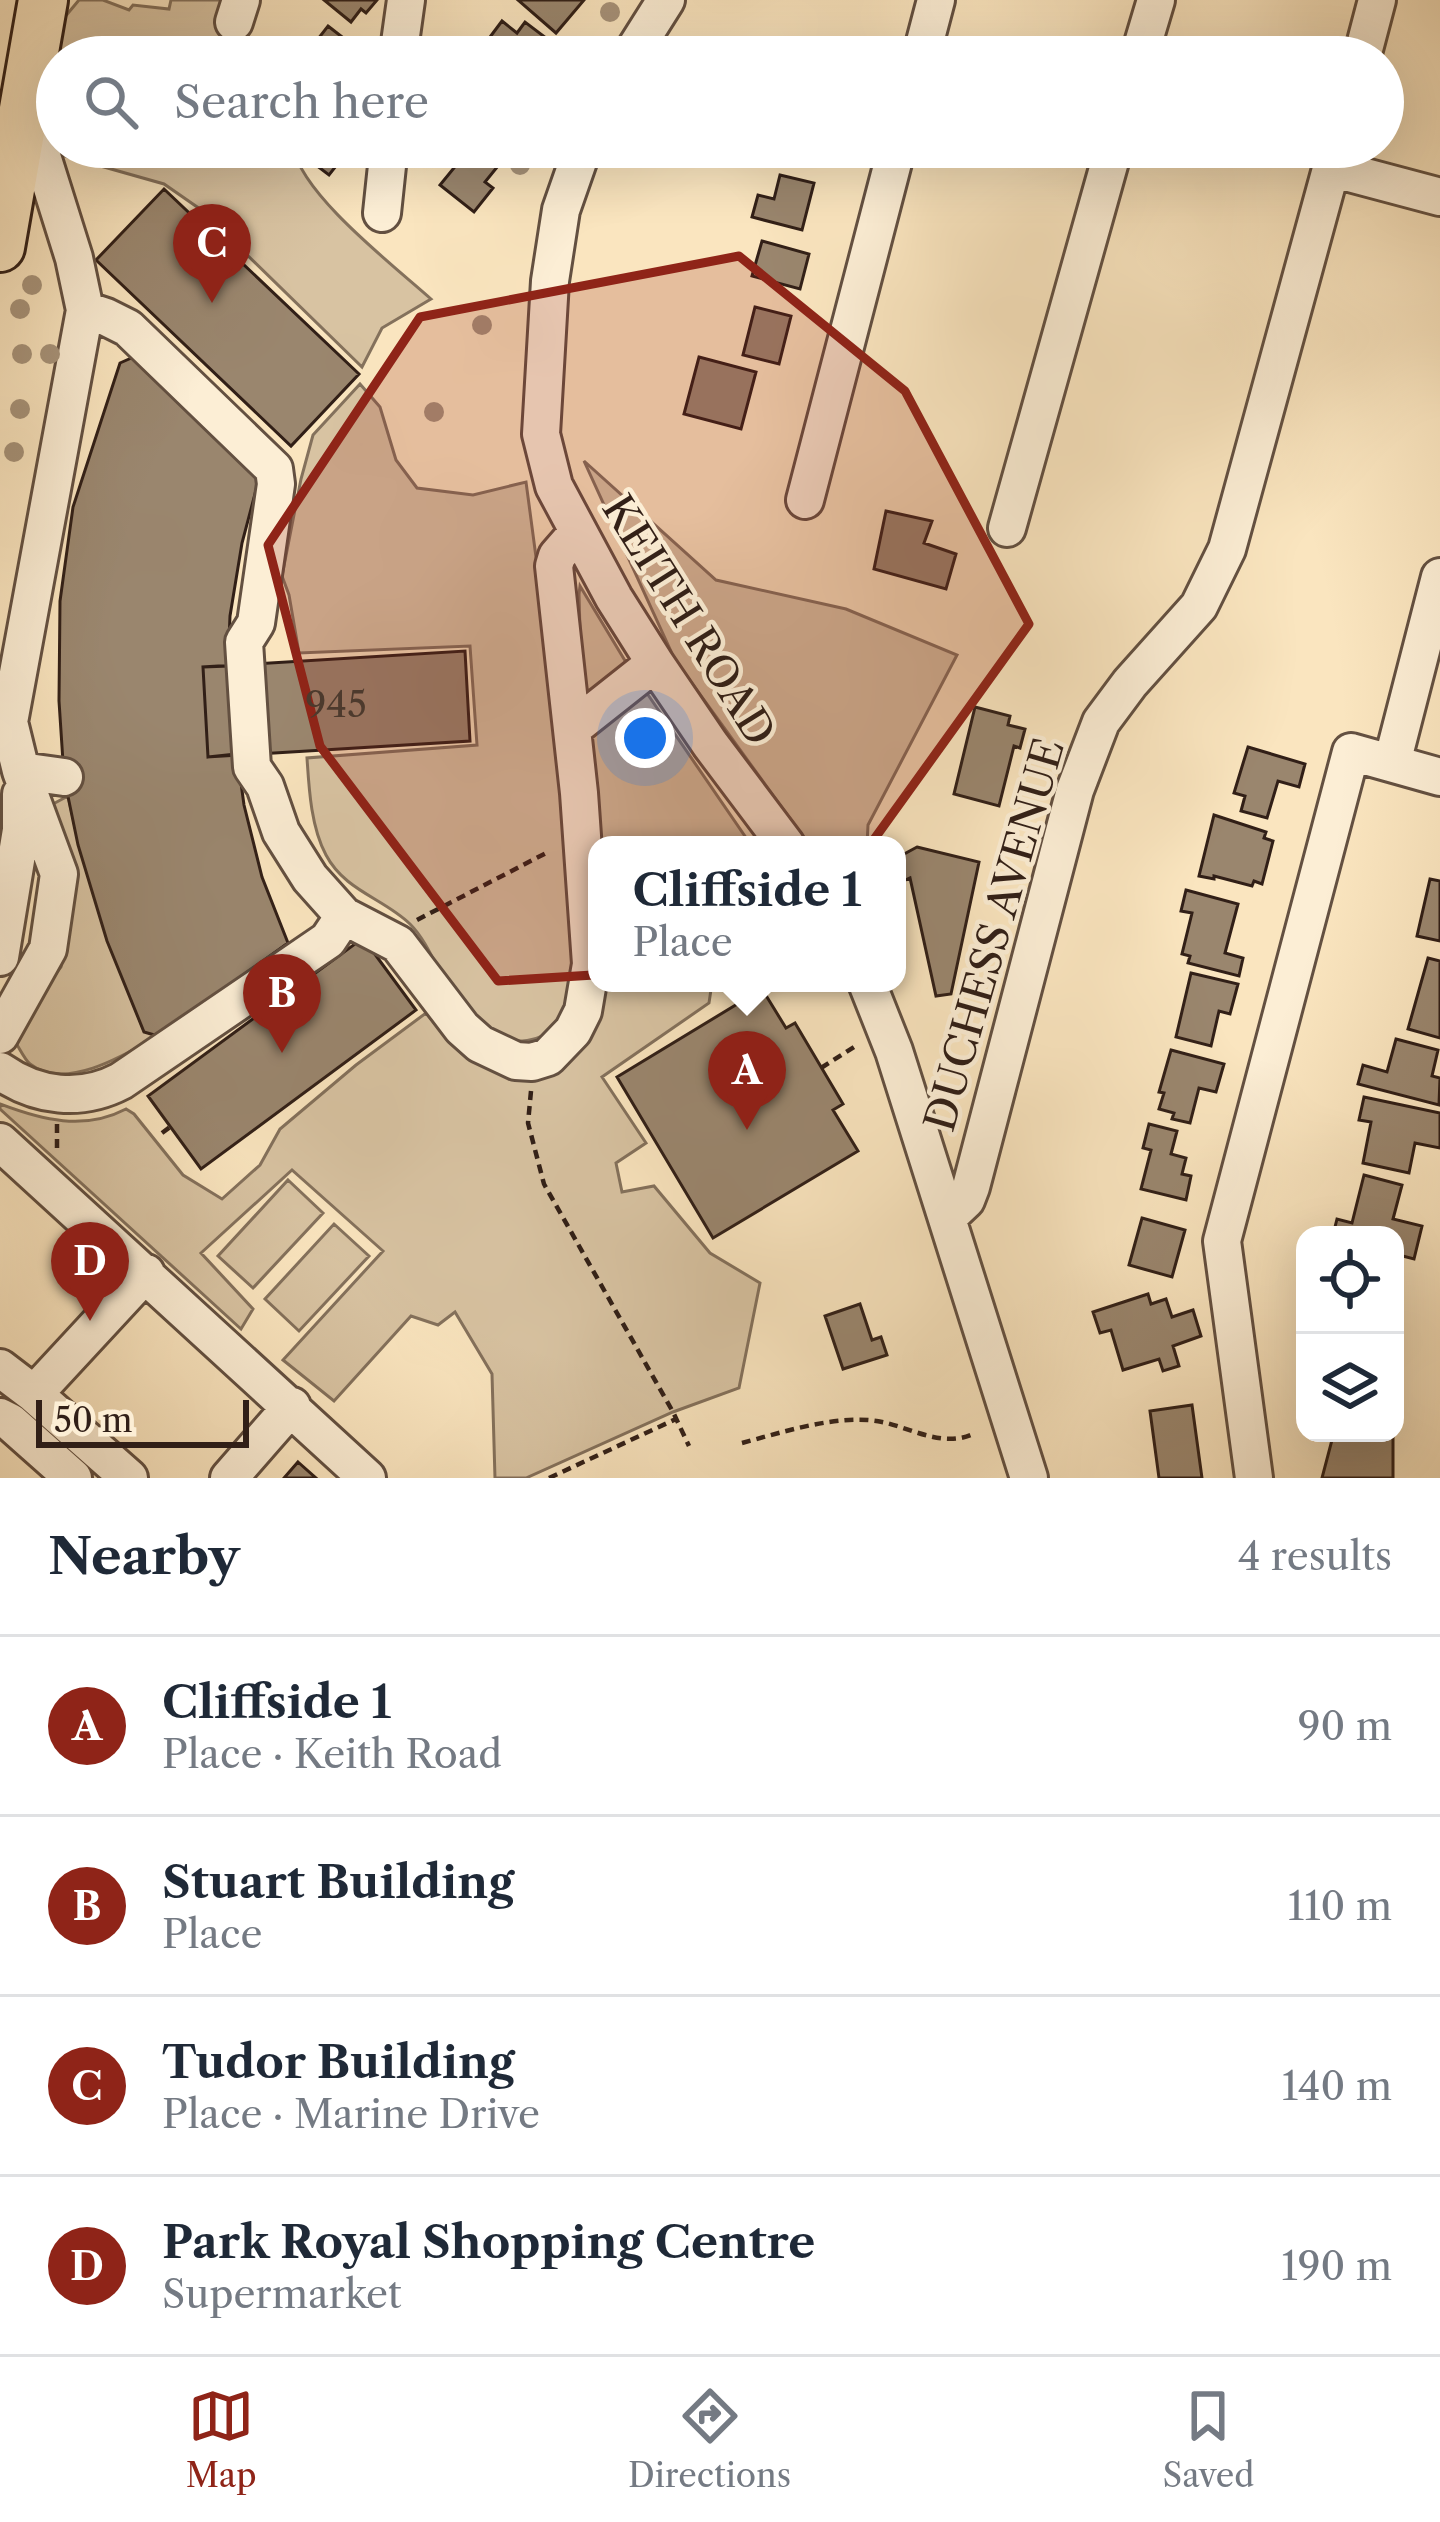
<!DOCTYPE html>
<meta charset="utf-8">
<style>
body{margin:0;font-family:"Libre Caslon Text",serif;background:#f6f6f7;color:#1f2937}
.controls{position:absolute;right:36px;bottom:36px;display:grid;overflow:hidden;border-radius:24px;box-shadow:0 12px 48px #0002}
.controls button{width:108px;height:108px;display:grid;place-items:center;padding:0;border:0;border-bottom:3px solid #e0e1e3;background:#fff;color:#1f2937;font:60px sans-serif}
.scale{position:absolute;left:36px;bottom:30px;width:213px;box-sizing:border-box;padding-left:12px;border:6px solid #311f17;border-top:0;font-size:33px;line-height:42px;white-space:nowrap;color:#311f17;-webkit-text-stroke:9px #fceed5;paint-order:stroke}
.you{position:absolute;left:645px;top:738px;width:42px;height:42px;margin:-30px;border:9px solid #fff;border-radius:50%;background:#1a73e8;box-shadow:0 0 0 18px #1a73e833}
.badge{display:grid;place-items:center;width:78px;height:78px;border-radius:50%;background:#8f2418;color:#fff;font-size:39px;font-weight:700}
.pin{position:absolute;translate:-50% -99px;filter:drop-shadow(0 3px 6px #0008)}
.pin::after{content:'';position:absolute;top:63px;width:42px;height:36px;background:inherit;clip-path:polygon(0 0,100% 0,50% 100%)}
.popup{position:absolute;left:588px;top:836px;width:318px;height:156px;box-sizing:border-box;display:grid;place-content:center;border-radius:24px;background:#fff;filter:drop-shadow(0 3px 9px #0005);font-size:39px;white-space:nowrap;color:#747a83}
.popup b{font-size:45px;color:#1f2937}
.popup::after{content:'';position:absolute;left:50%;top:100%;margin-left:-24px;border:24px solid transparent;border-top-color:#fff}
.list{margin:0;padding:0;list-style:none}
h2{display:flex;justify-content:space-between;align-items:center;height:156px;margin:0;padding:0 48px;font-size:51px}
h2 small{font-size:39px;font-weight:400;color:#747a83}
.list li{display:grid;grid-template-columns:78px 1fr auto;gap:36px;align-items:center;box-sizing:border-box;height:180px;padding:0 48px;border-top:3px solid #e0e1e3}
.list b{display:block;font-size:45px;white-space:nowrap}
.list p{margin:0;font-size:39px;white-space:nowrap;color:#747a83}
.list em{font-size:39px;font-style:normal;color:#747a83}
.icon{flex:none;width:66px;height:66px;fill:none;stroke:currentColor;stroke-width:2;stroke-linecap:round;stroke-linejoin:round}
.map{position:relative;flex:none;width:1440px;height:1478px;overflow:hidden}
.search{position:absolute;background:#fff;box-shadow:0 12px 48px #0002;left:36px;right:36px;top:36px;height:132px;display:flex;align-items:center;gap:30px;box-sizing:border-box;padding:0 42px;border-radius:66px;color:#747a83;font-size:45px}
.sheet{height:876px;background:#fff}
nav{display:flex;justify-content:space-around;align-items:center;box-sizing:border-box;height:168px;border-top:3px solid #e0e1e3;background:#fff;font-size:33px;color:#747a83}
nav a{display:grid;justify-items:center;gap:6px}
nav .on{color:#8f2418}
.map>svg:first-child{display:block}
.green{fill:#d8c3a2;stroke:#84715c;stroke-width:3}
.building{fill:#9a866e;stroke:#311f17;stroke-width:3}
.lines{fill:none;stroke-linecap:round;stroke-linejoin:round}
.minor-casing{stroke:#635041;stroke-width:42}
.major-casing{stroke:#311f17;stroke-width:54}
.path{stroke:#311f17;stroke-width:4.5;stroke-dasharray:9 6;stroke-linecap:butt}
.minor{stroke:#fceed5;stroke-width:36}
.major{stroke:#fae5bf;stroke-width:48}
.tree{fill:#a7937a}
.marked{fill:#8f2418;fill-opacity:0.2;stroke:#8f2418;stroke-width:9;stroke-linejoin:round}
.labels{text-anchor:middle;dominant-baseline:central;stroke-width:9;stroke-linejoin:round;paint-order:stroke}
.number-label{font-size:36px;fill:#4b392d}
.street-label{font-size:42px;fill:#311f17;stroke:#fceed5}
</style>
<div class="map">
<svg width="1440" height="1478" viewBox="0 0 1440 1478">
<rect width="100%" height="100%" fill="#fae5bf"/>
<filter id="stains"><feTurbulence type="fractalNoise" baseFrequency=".00167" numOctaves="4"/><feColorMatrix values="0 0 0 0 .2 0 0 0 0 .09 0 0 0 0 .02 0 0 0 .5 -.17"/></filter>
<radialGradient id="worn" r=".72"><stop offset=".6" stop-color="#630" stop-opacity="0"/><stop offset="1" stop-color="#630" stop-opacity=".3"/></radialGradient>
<path class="green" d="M79,0H103L129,10L133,5L169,9L171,0H224V13L235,46L261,57H57V147H293C302,195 393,265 431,299L382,328L362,367L200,209L164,184L58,154L47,101L64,18Z
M360,384L380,407L396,460L417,488L473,495L526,482C541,594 556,705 566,817C570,856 576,896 577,935C578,965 572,1008 550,1030C541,1039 529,1041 517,1041C489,1039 461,1009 448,987C436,967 427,941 410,924C383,898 345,891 326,855C311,827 309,789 307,758L477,745L470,646L299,653L289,595L282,576L301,479L313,435Z
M584,461L716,580L846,609L957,655L868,825L867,845H809L675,660Z
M580,586L627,664L582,707L579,594Z
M644,689L751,845H598L588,733Z
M68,796C85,878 113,954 144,1031L158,1036C127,1054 65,1092 30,1064C24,1059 19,1047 14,1040L17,1022L61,967L76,865L70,863L48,815L53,804Z
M603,983H712L709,1003L602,1077L646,1143L616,1163L622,1192L654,1186L710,1253L760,1283L739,1388L673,1412L526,1478H495L492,1374L455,1312L438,1325L411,1316L334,1401L283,1360L383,1251L292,1170L201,1253L253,1309L241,1329L0,1109V1104C42,1120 84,1131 126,1109L134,1114L183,1175L222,1199L260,1165L280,1129L356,1065L426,1013L447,1038L532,1080Z
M288,1180L323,1213L253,1288L218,1256Z
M334,1224L369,1256L299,1331L265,1299Z"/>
<path class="building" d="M324,0H377L366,13L361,9L351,22Z
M518,0H584L556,33Z
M502,21L517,33L525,22L558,47L551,57H500L484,45Z
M328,26L355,47L347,57H304Z
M305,147H351L329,175L300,153Z
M471,147H475L498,166L485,182L493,188L474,212L440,185Z
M780,175L814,183L802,230L752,217L758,195L774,199Z
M164,189L359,374L291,446L96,260Z
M762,241L809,254L800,289L752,276Z
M755,307L791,316L779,364L743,355Z
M136,356L260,475L242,543L230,616L228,666L203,667L208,757L237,754L244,805L262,877L288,943L158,1036L144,1032L107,941L78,845L64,777L59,701L60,601L73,507L120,363Z
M699,357L756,372L741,429L684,414Z
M886,511L932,521L924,543L956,554L946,589L874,569Z
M465,651L470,741L208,757L203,667Z
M975,707L1010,716L1008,725L1025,729L1020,748L1014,746L999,806L954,794Z
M1248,747L1305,764L1299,787L1278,781L1267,818L1241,811L1245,796L1234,793Z
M1214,815L1266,832L1264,838L1273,841L1262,884L1254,881L1252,886L1214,876V879L1199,876Z
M917,847L979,862L951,994L936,996L910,878L897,884V858Z
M1430,879L1440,881V941L1417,936Z
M1186,890L1238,904L1225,953L1243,958L1239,976L1188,963L1190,956L1182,954L1192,913L1181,911Z
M363,938L416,1010L201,1169L148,1096Z
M1428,958L1440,961V1038L1408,1029Z
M1191,973L1238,984L1230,1014L1219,1011L1211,1046L1176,1037Z
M762,989L786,1028L795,1023L843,1104L833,1110L858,1151L713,1238L617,1077Z
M1396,1039L1438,1050L1432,1076L1440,1078L1439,1105L1358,1084L1363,1065L1387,1072Z
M1171,1050L1224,1064L1216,1092L1199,1088L1190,1123L1172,1119L1174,1113L1159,1109L1164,1093L1159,1092Z
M1364,1097L1440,1113V1148L1415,1143L1409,1173L1363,1163L1371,1122L1359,1120Z
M1149,1124L1177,1131L1171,1154L1186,1158L1182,1174L1191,1176L1186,1200L1141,1189L1151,1150L1143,1148Z
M1364,1175L1402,1185L1393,1219L1422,1226L1414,1259L1395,1254V1235H1333L1337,1219L1352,1223Z
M1142,1218L1185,1230L1172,1277L1129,1265Z
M1148,1294L1151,1304L1166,1299L1172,1317L1193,1310L1201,1336L1173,1346L1179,1366L1163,1371L1159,1359L1123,1370L1111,1330L1100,1333L1093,1312Z
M860,1304L872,1340L881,1337L887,1355L843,1369L825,1316Z
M1192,1405L1202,1478H1159L1150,1411Z
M1341,1433H1393V1478H1322L1333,1436L1340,1438Z
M298,1462L316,1478H284Z"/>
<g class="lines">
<defs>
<path id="minor" d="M234,22L241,0
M398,57L406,0
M630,57L666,0
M921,57L936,0
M1139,57L1156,0
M1362,57L1377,0
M25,102L74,258L85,310L9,722L21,771L64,777
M583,147L561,210L550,281L541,434L554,486L614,598L655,663L710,744L786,845
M1331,168L1440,197
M382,213L389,147
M85,310L106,317L128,328L274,469L276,484L256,623L244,642L252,767L265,786L281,832L310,878L344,916L398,944L462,1028L480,1044L516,1061L532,1062L548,1057L573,1031L583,1011L591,964L579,793L554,566L557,556L577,533
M805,500L897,147
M1007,528L1114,147
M573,728L655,663
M1392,763L1440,577
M0,957L21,830V794
M867,983L894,1051L1029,1478
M0,1035L48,949L59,874L21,771
M0,1071C37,1097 81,1102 121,1081L328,940L344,916
M0,1142L367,1478
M947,1218L966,1200L971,1187L1075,790L1101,722L1130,683L1199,606L1227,549L1337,147
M0,1368L34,1394L129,1478
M34,1394L146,1273
M0,1417L10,1422L73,1478
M229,1478L292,1406
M1254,1478L1222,1241L1351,752L1440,777"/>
<path id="major" d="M0,247L43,0"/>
</defs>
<use href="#minor" class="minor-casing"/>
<use href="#major" class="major-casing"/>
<path class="path" d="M417,920L550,851
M821,1068L854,1047
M531,1091L528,1123L544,1184L673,1412L689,1446
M162,1133L170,1127
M57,1148V1123
M742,1443C783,1432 841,1413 882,1422C911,1428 943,1448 973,1434
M549,1478L676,1419"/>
<use href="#minor" class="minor"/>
<use href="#major" class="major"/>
</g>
<g class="tree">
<circle cx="610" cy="12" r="10"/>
<circle cx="520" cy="165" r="10"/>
<circle cx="32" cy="285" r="10"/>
<circle cx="20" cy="309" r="10"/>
<circle cx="482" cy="325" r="10"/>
<circle cx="22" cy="354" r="10"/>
<circle cx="50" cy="354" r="10"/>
<circle cx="20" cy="409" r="10"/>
<circle cx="434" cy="412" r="10"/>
<circle cx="14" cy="452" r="10"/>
</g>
<path class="marked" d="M739,256L905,391L1029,624L785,963L498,981L320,746L268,545L420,317Z"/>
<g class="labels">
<g class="number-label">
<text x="336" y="704">945</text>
</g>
<g class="street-label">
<text transform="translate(689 620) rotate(58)">KEITH ROAD</text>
<text transform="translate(994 935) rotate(-74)">DUCHESS AVENUE</text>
</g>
</g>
<rect width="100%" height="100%" filter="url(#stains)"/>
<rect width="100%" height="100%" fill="url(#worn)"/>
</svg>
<div class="controls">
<button><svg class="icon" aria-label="locate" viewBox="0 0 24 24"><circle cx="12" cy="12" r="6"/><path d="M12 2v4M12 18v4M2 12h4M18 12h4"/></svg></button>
<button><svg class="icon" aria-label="layers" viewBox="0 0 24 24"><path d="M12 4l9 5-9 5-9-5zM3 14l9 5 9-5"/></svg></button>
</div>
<div class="scale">50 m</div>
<div class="you"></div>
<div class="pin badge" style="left:747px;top:1130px">A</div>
<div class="popup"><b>Cliffside 1</b>Place</div>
<div class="pin badge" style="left:282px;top:1053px">B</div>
<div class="pin badge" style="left:212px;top:303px">C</div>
<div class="pin badge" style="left:90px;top:1321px">D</div>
<div class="search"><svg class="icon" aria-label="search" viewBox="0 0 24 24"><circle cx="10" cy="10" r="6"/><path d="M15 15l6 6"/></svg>Search here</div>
</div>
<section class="sheet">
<h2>Nearby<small>4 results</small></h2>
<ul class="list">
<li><span class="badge">A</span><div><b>Cliffside 1</b><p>Place · Keith Road</p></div><em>90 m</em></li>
<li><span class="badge">B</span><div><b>Stuart Building</b><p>Place</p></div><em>110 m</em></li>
<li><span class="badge">C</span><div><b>Tudor Building</b><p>Place · Marine Drive</p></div><em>140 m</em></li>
<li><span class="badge">D</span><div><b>Park Royal Shopping Centre</b><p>Supermarket</p></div><em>190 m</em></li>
</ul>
</section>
<nav>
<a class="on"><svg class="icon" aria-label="map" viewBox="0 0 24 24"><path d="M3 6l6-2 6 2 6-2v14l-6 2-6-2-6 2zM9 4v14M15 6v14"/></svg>Map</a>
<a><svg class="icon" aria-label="directions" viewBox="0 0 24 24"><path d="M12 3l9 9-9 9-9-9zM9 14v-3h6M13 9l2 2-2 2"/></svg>Directions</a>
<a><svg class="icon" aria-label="saved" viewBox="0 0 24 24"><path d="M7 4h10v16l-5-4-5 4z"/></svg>Saved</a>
</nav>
